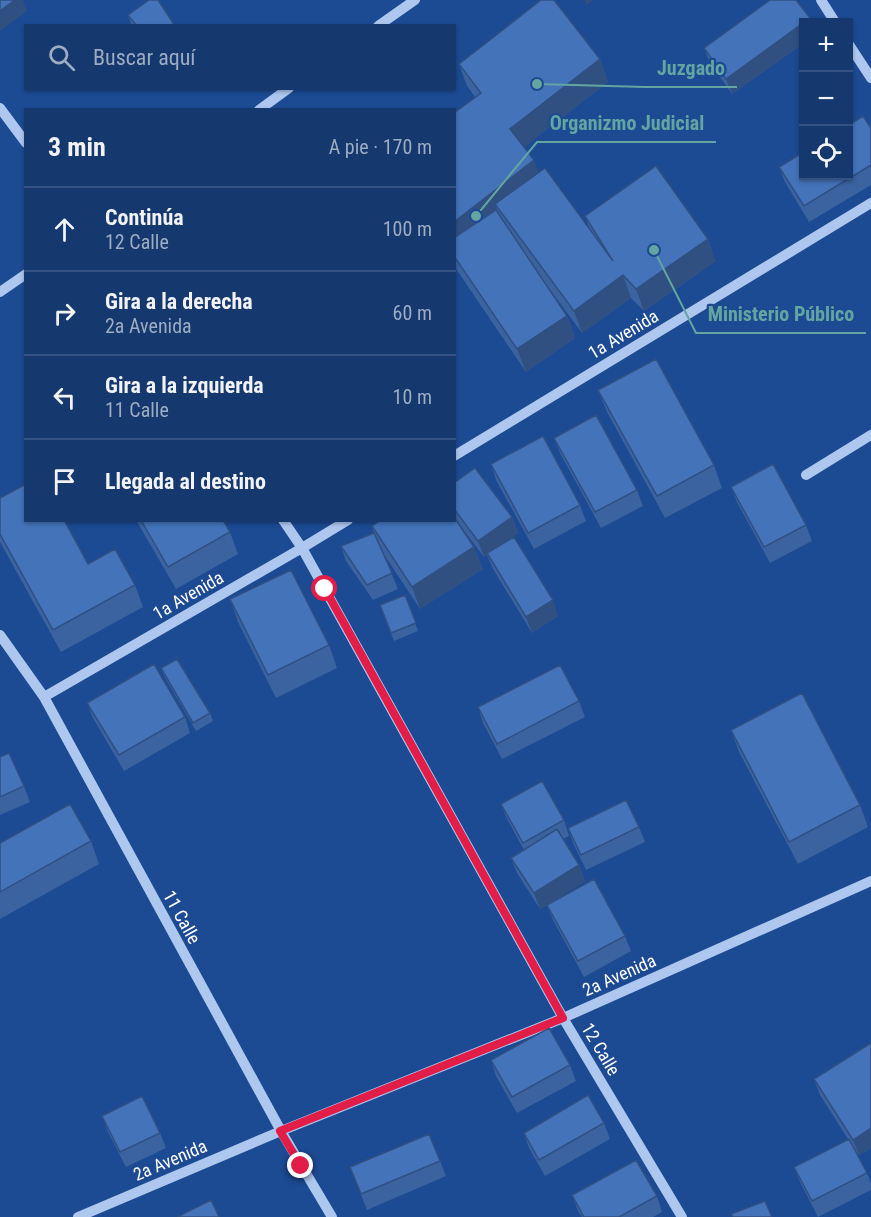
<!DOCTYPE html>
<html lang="es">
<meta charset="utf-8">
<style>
body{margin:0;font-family:"Roboto Condensed",sans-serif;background:#224376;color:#f1f3f6}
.controls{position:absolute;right:18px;top:18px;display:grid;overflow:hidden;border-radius:0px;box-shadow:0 2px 4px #0004}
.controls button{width:54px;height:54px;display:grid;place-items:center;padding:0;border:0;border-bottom:2px solid #345281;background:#15386e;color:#f1f3f6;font:30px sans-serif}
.stop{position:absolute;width:18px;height:18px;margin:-14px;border:4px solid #e11d48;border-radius:50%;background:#fff}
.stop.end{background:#e11d48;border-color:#fff;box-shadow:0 2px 6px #0008}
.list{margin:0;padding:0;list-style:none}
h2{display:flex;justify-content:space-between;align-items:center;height:78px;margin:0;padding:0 24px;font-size:26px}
h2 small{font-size:20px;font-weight:400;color:#9dacc2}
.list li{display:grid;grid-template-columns:39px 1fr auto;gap:18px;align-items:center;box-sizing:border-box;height:84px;padding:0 24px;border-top:2px solid #345281}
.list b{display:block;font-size:22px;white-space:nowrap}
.list p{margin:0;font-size:20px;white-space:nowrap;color:#9dacc2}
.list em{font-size:20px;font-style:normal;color:#9dacc2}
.icon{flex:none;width:33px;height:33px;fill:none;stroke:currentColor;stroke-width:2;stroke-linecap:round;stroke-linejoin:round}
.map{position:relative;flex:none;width:871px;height:1217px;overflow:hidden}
.search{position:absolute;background:#15386e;box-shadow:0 2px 4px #0004;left:24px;top:24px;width:432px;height:66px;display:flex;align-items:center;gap:15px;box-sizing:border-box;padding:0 21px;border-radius:0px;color:#9dacc2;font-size:22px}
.panel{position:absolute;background:#15386e;box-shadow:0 2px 4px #0004;left:24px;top:108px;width:432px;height:414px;border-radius:0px}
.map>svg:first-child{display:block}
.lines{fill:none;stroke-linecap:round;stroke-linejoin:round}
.minor{stroke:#adc7ef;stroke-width:10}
.wall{fill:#3a63a0}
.shaded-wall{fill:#305082}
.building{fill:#4473ba;stroke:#305082;stroke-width:1.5}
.route{stroke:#e11d48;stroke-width:8}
.labels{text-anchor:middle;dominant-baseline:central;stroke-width:4.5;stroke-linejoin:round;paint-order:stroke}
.street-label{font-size:18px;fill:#fff;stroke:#1c4a93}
.leader{fill:none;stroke:#63a6a1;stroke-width:2}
.callout-dot{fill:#63a6a1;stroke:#1c4a93;stroke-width:2}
.callout-label{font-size:20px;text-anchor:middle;font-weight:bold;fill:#63a6a1;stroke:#1c4a93;stroke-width:4.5;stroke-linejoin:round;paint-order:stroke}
</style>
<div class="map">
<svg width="871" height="1217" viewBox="0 0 871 1217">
<rect width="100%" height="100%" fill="#1c4a93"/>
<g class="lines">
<path class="minor" d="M821,0L835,22
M378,26L415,0
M848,43L871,78
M0,108L26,143
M259,110L289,88
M0,292L26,274
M454,456L871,203
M806,475L871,435
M283,520L302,548L563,1018L682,1217
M0,635L44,697L281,1131L332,1217
M44,697L302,548L348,520
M78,1217L281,1131L563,1018L871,881"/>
</g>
<path class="wall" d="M128,15L175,26H132Z
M810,18L811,22H804V43L732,94L710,63L704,48Z
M600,59L608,82L524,147L534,160L538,173L590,230L585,216L716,261L644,311L631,298L582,333L542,279L567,316L575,338L526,372L454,266V113L475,97L467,86L459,64Z
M871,128V185L809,222L785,182L779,167Z
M598,390L714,465L722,488L665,518L607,412Z
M554,438L637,490L643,506L601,528L560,453Z
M491,464L580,505L586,521L534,549L496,480Z
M454,483L512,517L518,533L501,545L558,616L532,633L493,569L487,555L484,557L459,524L474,547L483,569L420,609L383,553L398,589L373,600L346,561L341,546L374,533L372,526L454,520Z
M731,487L806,525L812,541L770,563L737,502Z
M0,498L88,564L135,585L143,607L61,652L0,542Z
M136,520H223L230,532L238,554L176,589Z
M405,595L418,631L394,641L383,613Z
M230,599L329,645L337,668L276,698L238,622Z
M161,668L210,713L213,721L196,731L164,676Z
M579,701L585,717L502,759L483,723L478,707Z
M87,703L185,717L190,733L124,771L93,718Z
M731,730L860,805L868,827L798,864L739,752Z
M0,757L24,786L30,802L0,815Z
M501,804L564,820L569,836L563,839L579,865L585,881L540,909L517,873L511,858L524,850L507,819Z
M639,827L645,842L586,870L573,843L568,828Z
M91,841L99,864L0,919V843Z
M547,905L625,936L631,951L584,977L553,920Z
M871,1043V1148L859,1155L854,1148L867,1173L871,1184V1190L818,1217L800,1182L794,1167L848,1139L820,1095L814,1079Z
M491,1060L570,1065L576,1081L517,1113L496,1076Z
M102,1116L160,1133L166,1148L126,1167L108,1132Z
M604,1123L610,1139L545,1176L529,1148L524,1133Z
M440,1161L446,1176L367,1210L350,1167Z
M572,1195L657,1196L662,1212L653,1217H582L578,1211Z"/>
<path class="shaded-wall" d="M15,0H23L27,11L0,31V11Z
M584,0H594L586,5Z
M810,18L811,22H804Z
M804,23V43L732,94L726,79Z
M600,59L608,82L518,152L510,129Z
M534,160L542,183L495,204L499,216L454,250V222Z
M708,239L716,261L644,311L636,289Z
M623,275L631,298L582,333L574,311Z
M567,316L575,338L526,372L517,349Z
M512,517L518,533L484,557L478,541Z
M474,547L483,569L420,609L412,587Z
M553,600L558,616L532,633L526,617Z
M579,865L585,881L540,909L534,893Z
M871,1128V1148L859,1155L853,1140Z"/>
<path class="building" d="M0,0H15L0,11Z
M149,0H158L175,26H137L128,15Z
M541,0H554L600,59L510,129L534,160L454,222V113L481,93L459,64Z
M770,0H796L810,18L726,79L704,48Z
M863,116L871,128V165L804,206L779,167L804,152V176H849V125Z
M656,166L708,239L636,289L623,275L574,311L495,204L545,168L613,261L585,216Z
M496,210L567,316L517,349L454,256V238Z
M656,359L714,465L657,496L598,390Z
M596,415L637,490L595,512L554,438Z
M543,436L580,505L528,533L491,464Z
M773,464L806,525L764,547L731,487Z
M475,468L512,517L478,541L454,509V483Z
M26,484V520H64L88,564L115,549L135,585L53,630L0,534V498Z
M454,517L474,547L412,587L372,526L381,520H454Z
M141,520H223L230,532L168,567Z
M374,533L392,573L367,585L341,546Z
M514,537L553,600L526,617L487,553Z
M291,570L329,645L268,675L230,599Z
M405,595L416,623L391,633L380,605Z
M177,659L210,713L193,723L161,668Z
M154,664L185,717L119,755L87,703Z
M560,665L579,701L497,744L478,707Z
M802,693L860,805L789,842L731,730Z
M9,753L24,786L0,797V757Z
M542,781L564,820L523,843L501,804Z
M626,800L639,827L581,855L568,828Z
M70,804L91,841L0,892V843Z
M557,829L579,865L534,893L511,858Z
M594,879L625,936L578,961L547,905Z
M549,1028L570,1065L512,1097L491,1060Z
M871,1043V1128L853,1140L814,1079Z
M588,1095L604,1123L539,1160L524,1133Z
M142,1096L160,1133L120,1152L102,1116Z
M429,1134L440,1161L361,1194L350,1167Z
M849,1139L867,1173L812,1201L794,1167Z
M636,1160L657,1196L619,1217H584L572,1195Z
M211,1200L219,1217H177Z
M765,1201L772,1217H733L731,1214Z"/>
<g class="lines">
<path class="route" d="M301,1166L280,1131L563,1018L325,589"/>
</g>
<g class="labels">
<g class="street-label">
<text transform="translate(623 334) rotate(-31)">1a Avenida</text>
<text transform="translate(188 595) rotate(-30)">1a Avenida</text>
<text transform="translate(182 917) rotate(61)">11 Calle</text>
<text transform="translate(619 975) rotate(-24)">2a Avenida</text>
<text transform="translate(601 1049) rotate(59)">12 Calle</text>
<text transform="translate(170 1160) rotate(-23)">2a Avenida</text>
</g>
</g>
<path class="leader" d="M537 84L645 87H737M476 216L537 142H716M654 250L696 333H866"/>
<g class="callout-dot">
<circle cx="537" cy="84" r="6"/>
<circle cx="476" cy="216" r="6"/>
<circle cx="654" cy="250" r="6"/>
</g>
<g class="callout-label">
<text x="691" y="75">Juzgado</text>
<text x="627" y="130">Organizmo Judicial</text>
<text x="781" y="321">Ministerio Público</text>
</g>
</svg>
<div class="controls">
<button>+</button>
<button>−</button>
<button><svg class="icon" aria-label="locate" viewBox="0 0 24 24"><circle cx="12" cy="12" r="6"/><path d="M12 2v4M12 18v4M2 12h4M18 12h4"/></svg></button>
</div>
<div class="stop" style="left:325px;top:589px"></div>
<div class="stop end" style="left:301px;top:1166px"></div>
<div class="search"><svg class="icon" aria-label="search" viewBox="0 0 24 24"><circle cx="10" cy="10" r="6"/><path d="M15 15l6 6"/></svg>Buscar aquí</div>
<section class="panel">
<h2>3 min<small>A pie · 170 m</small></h2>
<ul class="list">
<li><svg class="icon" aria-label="ahead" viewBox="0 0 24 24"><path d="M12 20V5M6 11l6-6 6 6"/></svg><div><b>Continúa</b><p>12 Calle</p></div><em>100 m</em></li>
<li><svg class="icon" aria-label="right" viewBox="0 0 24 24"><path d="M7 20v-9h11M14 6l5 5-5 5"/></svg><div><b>Gira a la derecha</b><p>2a Avenida</p></div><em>60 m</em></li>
<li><svg class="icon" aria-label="left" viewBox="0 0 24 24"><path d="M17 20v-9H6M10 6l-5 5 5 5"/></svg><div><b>Gira a la izquierda</b><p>11 Calle</p></div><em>10 m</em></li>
<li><svg class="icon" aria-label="arrive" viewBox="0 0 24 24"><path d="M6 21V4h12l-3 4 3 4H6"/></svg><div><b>Llegada al destino</b></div></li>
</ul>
</section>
</div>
